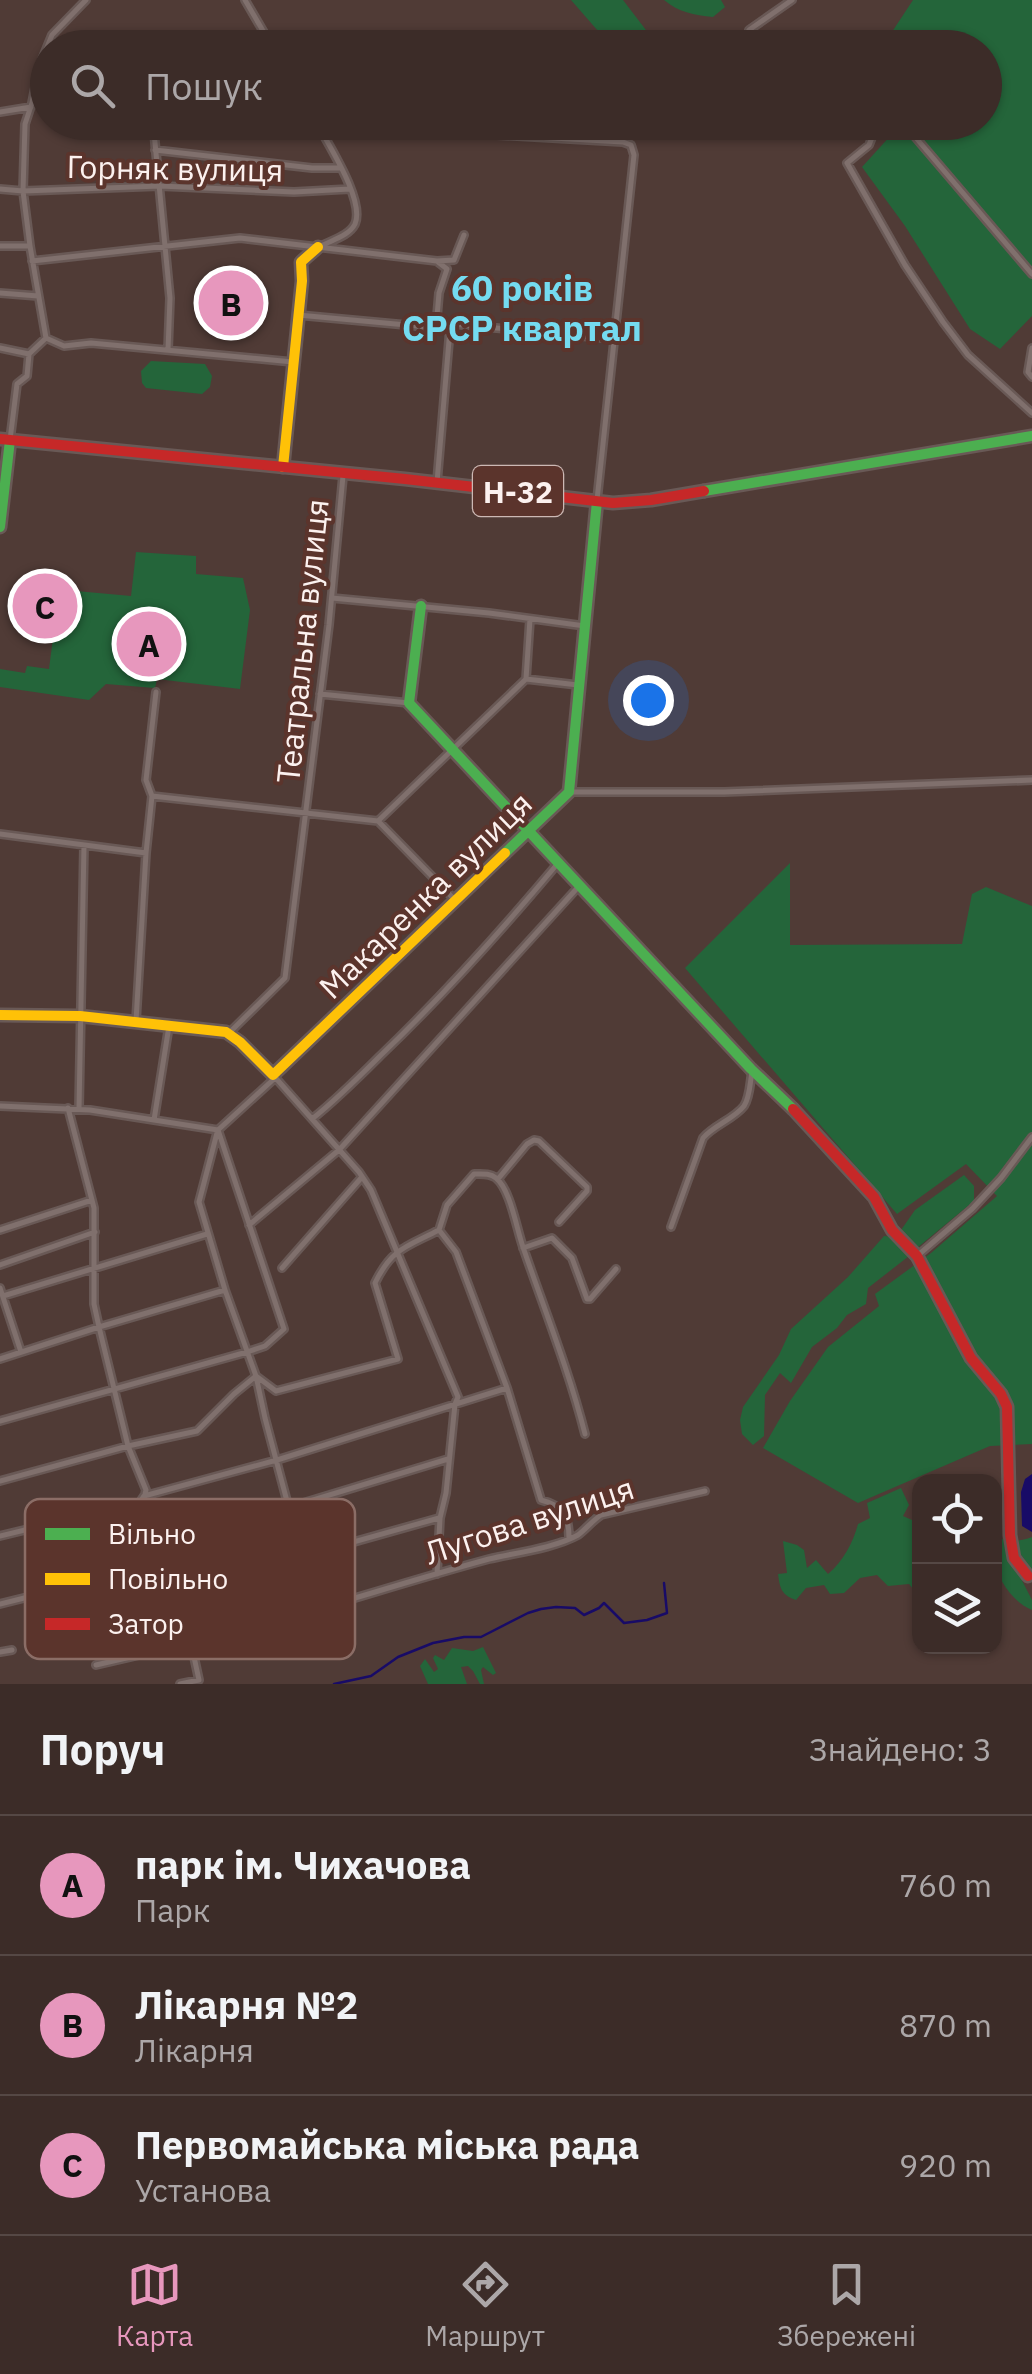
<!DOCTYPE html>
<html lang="uk">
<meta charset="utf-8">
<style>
body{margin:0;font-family:"IBM Plex Sans",sans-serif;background:#433430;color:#f1f3f6}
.controls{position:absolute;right:30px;bottom:30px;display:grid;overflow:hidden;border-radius:20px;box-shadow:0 2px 8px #0004}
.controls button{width:90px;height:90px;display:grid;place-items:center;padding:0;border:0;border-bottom:2px solid #554845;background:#3c2c28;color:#f1f3f6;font:50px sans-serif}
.you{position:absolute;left:648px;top:700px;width:35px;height:35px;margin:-25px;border:8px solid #fff;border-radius:50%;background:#1a73e8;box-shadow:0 0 0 15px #1a73e833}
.badge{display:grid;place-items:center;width:65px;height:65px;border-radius:50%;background:#e797bd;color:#111;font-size:32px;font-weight:700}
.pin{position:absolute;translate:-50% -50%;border:5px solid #fff;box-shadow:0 2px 10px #0006}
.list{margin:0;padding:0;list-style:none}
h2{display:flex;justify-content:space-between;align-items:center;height:130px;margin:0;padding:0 40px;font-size:42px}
h2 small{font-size:32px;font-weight:400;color:#aca7a8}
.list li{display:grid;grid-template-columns:65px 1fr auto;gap:30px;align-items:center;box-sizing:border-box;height:140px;padding:0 40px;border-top:2px solid #554845}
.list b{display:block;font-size:38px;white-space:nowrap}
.list p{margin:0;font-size:32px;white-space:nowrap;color:#aca7a8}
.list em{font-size:32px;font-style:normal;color:#aca7a8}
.icon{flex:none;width:55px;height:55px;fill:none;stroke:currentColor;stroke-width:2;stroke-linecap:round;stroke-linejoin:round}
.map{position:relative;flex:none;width:1032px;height:1684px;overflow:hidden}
.search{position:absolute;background:#3c2c28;box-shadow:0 2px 8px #0004;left:30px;right:30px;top:30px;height:110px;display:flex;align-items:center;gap:25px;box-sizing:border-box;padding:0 35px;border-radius:55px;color:#aca7a8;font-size:38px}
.sheet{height:550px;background:#3c2c28}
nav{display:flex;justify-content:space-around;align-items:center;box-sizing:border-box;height:140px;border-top:2px solid #554845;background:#3c2c28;font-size:28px;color:#aca7a8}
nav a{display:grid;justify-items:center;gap:5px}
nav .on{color:#e797bd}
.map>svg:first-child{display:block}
.green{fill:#24653a}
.water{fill:#180b67}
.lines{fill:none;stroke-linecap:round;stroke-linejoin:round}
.stream{stroke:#180b67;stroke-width:2.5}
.street-casing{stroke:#695956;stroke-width:10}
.fast-casing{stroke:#695956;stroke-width:15}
.slow-casing{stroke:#695956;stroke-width:15}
.jam-casing{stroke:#695956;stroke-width:15}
.street{stroke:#80706d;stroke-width:5}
.fast{stroke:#4caf50;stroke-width:10}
.slow{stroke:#ffc107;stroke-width:10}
.jam{stroke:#c62828;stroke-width:10}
.labels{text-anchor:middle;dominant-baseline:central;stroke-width:8;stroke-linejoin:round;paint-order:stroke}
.shield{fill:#5b342c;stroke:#ccb8b4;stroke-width:2.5}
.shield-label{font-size:30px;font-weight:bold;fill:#fcf1ef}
.street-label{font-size:32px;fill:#fcf1ef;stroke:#5b342c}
.neighbourhood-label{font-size:35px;font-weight:bold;fill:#74dbf0;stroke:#5b342c}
.key{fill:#5b342c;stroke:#8b6d66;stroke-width:2.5}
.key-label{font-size:28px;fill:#fcf1ef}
</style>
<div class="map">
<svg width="1032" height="1684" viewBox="0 0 1032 1684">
<rect width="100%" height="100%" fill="#503b36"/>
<path class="green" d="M571,0H623L659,47H612Z
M664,0H721L725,7L713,17C694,15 678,12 664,0Z
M913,0H1032V316L1000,349L970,329L905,226L862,167L902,123L984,122V48L882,47Z
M151,361L205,364L212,376L210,387L202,394L146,388L142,383L141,371Z
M136,552L196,556V574L243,578L250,610L240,689L157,679L155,688L106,684L89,700L0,687V669L25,673L27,666L49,669L55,622H61L65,590L131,596Z
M790,863V945L962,944L972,894L986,887L1032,906V1444L990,1446L858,1503L763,1448L790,1401L828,1347L879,1306L875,1294L931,1253L997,1196L966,1164L897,1214L685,968Z
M964,1175L974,1186V1201L917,1248L904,1237L901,1230L915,1210Z
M884,1236L893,1237L909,1256L868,1288L866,1304L847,1315L837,1328L812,1347L791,1383L780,1373L765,1395L764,1436L753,1445L742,1434L740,1420L743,1407L779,1355L791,1329L848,1277Z
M901,1488L909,1505L903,1516L912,1520L919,1511V1596L909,1584L888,1586L877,1575L860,1578L844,1593L830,1594L824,1585L806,1588L796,1600C781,1595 780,1588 778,1574L787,1573L783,1541L797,1545L804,1550L807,1568L816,1560L828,1574C843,1561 853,1543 858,1524L870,1518L867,1503Z
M994,1535C1007,1543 1018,1542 1032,1537V1571L1019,1552L1008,1553L1032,1600V1610C1014,1603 997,1580 995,1560C993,1552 995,1543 994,1535Z
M483,1647L496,1673L493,1675L483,1667L481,1670L484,1684H480L473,1671L468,1666L461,1667L467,1684H428L420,1666L425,1659L434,1672L438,1669L433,1658L435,1655L444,1660L452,1648L473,1651Z"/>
<path class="water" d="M1032,1474V1532L1022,1526L1021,1492L1025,1479Z"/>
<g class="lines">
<path class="stream" d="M334,1684L371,1676L398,1657L433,1643L464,1637H481L528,1613L541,1609L556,1607L575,1608L584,1615L599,1608L604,1603L624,1623L647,1620L667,1613L664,1583"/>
<defs>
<path id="street" d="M245,0L273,48
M749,30L792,0
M0,112L31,107
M153,122L170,298L168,350
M885,122L875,130L869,145L847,163L905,265L943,322L968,355L1032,413
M898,122L905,125L1032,274
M318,125L623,142L631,145L634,155L597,500
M318,125C329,146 365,201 355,224C349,236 332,240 321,246
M155,150L312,168H341
M0,189L23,191L160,186L294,192L350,189
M0,246H30L46,338L29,354L27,376L17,384L10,440
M30,246L23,191L25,124L32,103L39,67L52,35L86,0
M32,261L240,238L437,261L454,260L464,235
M0,293L38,296
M298,315L450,329
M436,328L439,293L447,269L438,262
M46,338L64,346L91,343L293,362
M0,348L29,354
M1032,348L1028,372L1032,377
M437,482L450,329L453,324L614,339
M332,598L489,613L585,626
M526,679L578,685
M320,694L409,703
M569,792H724L1032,780
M152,796L378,821L455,900
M378,821L526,679L530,619
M0,834L146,853
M136,1021L146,853L152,796L146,780L156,692
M229,1033L285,978L329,625L343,476
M273,1075L359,1172L371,1190L458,1397L455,1404L446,1493L440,1518L437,1574
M0,1106L90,1110L218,1130L275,1078
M68,1108L94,1208V1304L99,1327L128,1446L146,1490C142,1502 151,1516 160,1524L191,1643L96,1665
M79,1109L84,845
M312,1119C336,1100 358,1078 380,1056C444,995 502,930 559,862
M154,1120L169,1026
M217,1133L199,1202L225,1290L256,1376L265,1418L315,1607
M498,1179L527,1144L534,1140L539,1141L587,1187V1191L559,1222
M249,1225L339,1150L580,885
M671,1227L703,1138C714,1125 734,1119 744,1106C750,1097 750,1082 752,1072
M0,1230L92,1200
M439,1230L456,1252L507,1388L541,1500C564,1506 569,1516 569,1538
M523,1248L552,1238L572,1258L587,1299H590L616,1269
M917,1256L972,1209L1001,1178L1032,1137
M0,1265L95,1232
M282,1268L362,1177
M0,1288L21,1352
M3,1296L207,1234
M0,1359L99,1327L225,1290
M0,1421L247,1352L265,1346L284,1329L218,1130
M0,1481L128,1446L197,1431L234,1394L256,1376L276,1391L398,1359L375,1283C392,1248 406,1247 439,1230L447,1205L474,1174C482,1174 490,1173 496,1178C511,1190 517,1232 524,1250C545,1311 569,1371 585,1434
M162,1526C173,1536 187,1535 201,1534L448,1459
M0,1536L140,1502L144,1496L277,1460L507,1388
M129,1602L179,1591L439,1518
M0,1604L52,1591
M0,1652L12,1650
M180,1684L199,1680L191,1643C291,1620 389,1586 489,1559C514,1553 555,1548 578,1535C586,1529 592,1521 601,1515L705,1491"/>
<path id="fast" d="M704,491L1032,436
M0,527L10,440
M421,606L409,703L751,1069L793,1109
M505,853L569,792L597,501"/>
<path id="slow" d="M283,467L302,281L301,262L318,247
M0,1015L80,1016L226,1032L240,1042L273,1075L505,853"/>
<path id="jam" d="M0,439L405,479L613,503L651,500L704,491
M793,1109L874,1197L892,1230L917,1256L971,1358L1001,1394L1007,1407L1010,1535L1014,1558L1028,1576"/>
</defs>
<use href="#street" class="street-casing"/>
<use href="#fast" class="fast-casing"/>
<use href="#slow" class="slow-casing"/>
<use href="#jam" class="jam-casing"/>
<use href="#street" class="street"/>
<use href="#fast" class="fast"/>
<use href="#slow" class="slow"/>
<use href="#jam" class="jam"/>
</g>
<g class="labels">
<rect class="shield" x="473" y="466" width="90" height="50" rx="8"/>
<g class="shield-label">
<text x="518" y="491">Н-32</text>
</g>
<g class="street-label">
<text transform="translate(175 168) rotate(1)">Горняк вулиця</text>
<text transform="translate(302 641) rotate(-84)">Театральна вулиця</text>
<text transform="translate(425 895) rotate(-44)">Макаренка вулиця</text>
<text transform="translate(529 1520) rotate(-18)">Лугова вулиця</text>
</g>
<g class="neighbourhood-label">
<text x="522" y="288">60 років<tspan x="522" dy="40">СРСР квартал</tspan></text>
</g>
</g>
<rect x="25" y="1499" width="330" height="160" rx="15" class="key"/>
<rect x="45" y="1528" width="45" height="12" fill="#4caf50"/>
<rect x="45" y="1573" width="45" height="12" fill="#ffc107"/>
<rect x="45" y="1618" width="45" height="12" fill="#c62828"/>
<g class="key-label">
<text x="108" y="1544">Вільно</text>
<text x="108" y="1589">Повільно</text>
<text x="108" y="1634">Затор</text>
</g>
</svg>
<div class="controls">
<button><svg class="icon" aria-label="locate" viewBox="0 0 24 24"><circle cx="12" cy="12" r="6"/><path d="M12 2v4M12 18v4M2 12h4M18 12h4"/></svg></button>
<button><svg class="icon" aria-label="layers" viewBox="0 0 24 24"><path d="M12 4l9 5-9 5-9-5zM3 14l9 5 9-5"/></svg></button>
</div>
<div class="you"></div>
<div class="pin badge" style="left:149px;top:644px">A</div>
<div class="pin badge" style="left:231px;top:303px">B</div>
<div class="pin badge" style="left:45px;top:606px">C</div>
<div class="search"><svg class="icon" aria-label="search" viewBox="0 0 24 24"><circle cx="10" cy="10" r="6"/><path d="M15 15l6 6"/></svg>Пошук</div>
</div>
<section class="sheet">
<h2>Поруч<small>Знайдено: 3</small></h2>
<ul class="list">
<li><span class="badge">A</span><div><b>парк ім. Чихачова</b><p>Парк</p></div><em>760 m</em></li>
<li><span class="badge">B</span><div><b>Лікарня №2</b><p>Лікарня</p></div><em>870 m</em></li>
<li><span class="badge">C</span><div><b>Первомайська міська рада</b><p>Установа</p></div><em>920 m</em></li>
</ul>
</section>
<nav>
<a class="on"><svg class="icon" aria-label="map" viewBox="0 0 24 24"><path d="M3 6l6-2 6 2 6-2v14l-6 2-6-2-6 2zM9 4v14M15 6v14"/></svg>Карта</a>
<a><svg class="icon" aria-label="directions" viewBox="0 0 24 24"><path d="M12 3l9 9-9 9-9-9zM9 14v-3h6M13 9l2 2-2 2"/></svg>Маршрут</a>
<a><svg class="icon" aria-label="saved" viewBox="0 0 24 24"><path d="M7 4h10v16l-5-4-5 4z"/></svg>Збережені</a>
</nav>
